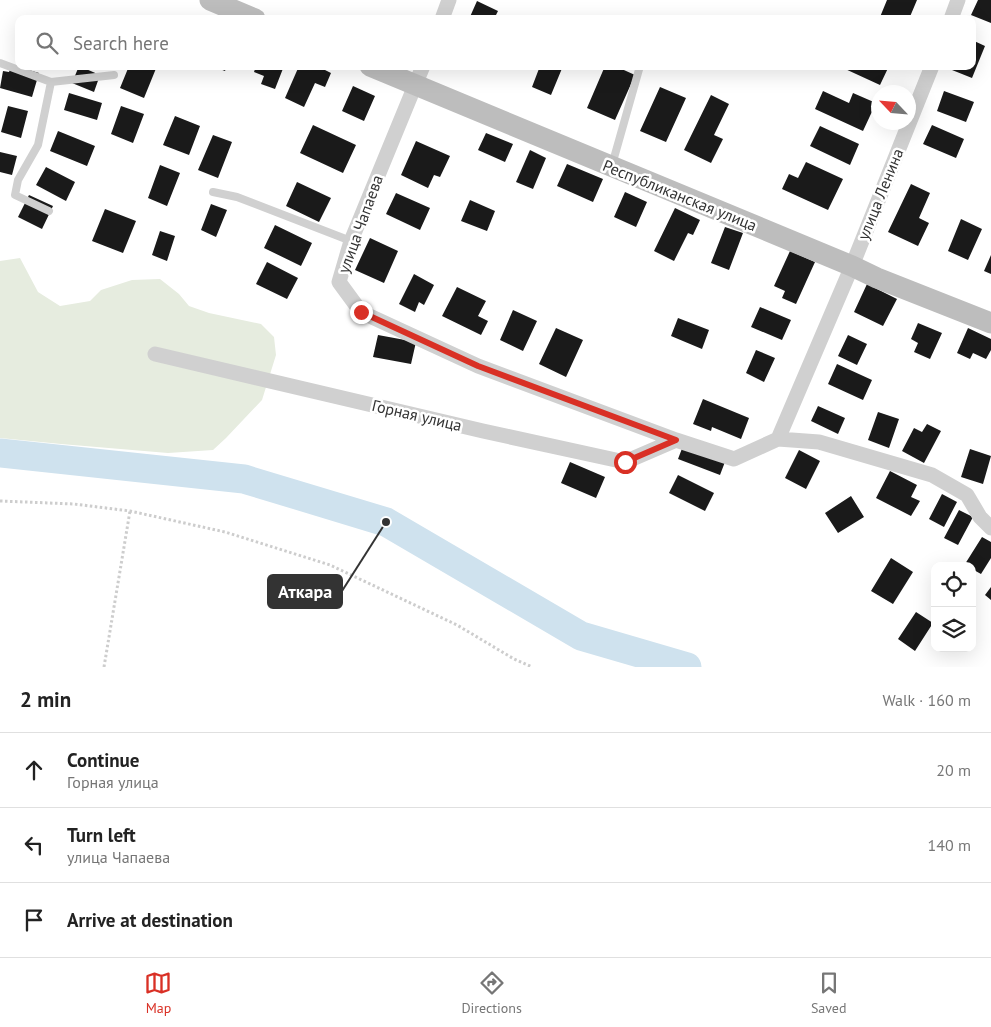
<!DOCTYPE html>
<meta charset="utf-8">
<style>
body{margin:0;font-family:"PT Sans",sans-serif;background:#f2f2f2;color:#222}
.controls{position:absolute;right:15px;bottom:15px;display:grid;overflow:hidden;border-radius:10px;box-shadow:0 5px 20px #0002}
.controls button{width:45px;height:45px;display:grid;place-items:center;padding:0;border:0;border-bottom:1px solid #e0e0e0;background:#fff;color:#222;font:25px sans-serif}
.compass{position:absolute;left:871px;top:85px;width:45px;height:45px;border-radius:50%;background:#fff;box-shadow:0 5px 20px #0002;rotate:296deg}
.stop{position:absolute;width:15px;height:15px;margin:-11px;border:4px solid #d93025;border-radius:50%;background:#fff}
.stop.end{background:#d93025;border-color:#fff;box-shadow:0 1px 5px #0008}
.list{margin:0;padding:0;list-style:none}
h2{display:flex;justify-content:space-between;align-items:center;height:65px;margin:0;padding:0 20px;font-size:21px}
h2 small{font-size:16px;font-weight:400;color:#767676}
.list li{display:grid;grid-template-columns:32px 1fr auto;gap:15px;align-items:center;box-sizing:border-box;height:75px;padding:0 20px;border-top:1px solid #e0e0e0}
.list b{display:block;font-size:19px;white-space:nowrap}
.list p{margin:0;font-size:16px;white-space:nowrap;color:#767676}
.list em{font-size:16px;font-style:normal;color:#767676}
.icon{flex:none;width:28px;height:28px;fill:none;stroke:currentColor;stroke-width:2;stroke-linecap:round;stroke-linejoin:round}
.map{position:relative;flex:none;width:991px;height:667px;overflow:hidden}
.search{position:absolute;background:#fff;box-shadow:0 5px 20px #0002;left:15px;right:15px;top:15px;height:55px;display:flex;align-items:center;gap:12px;box-sizing:border-box;padding:0 18px;border-radius:10px;color:#767676;font-size:19px}
.sheet{height:290px;background:#fff}
nav{display:flex;justify-content:space-around;align-items:center;box-sizing:border-box;height:70px;border-top:1px solid #e0e0e0;background:#fff;font-size:14px;color:#767676}
nav a{display:grid;justify-items:center;gap:2px}
nav .on{color:#d93025}
.map>svg:first-child{display:block}
.green{fill:#e6ecdf}
.lines{fill:none;stroke-linecap:round;stroke-linejoin:round}
.river{stroke:#cfe2ee;stroke-width:29}
.building{fill:#1a1a1a}
.path{stroke:#cdcdcd;stroke-width:3;stroke-dasharray:2.5 2.5;stroke-linecap:butt}
.lane{stroke:#d0d0d0;stroke-width:8}
.street{stroke:#d0d0d0;stroke-width:15}
.secondary{stroke:#bdbdbd;stroke-width:21}
.route{stroke:#d93025;stroke-width:6}
.labels{text-anchor:middle;dominant-baseline:central;stroke-width:5;stroke-linejoin:round;paint-order:stroke}
.street-label{font-size:16px;fill:#333;stroke:#fff}
.leader{fill:none;stroke:#333;stroke-width:2}
.callout-dot{fill:#333;stroke:#fff;stroke-width:2}
.callout{fill:#333;stroke:#333;stroke-width:2}
.callout-label{font-size:18px;text-anchor:middle;font-weight:bold;fill:#fff}
</style>
<div class="map">
<svg width="991" height="667" viewBox="0 0 991 667">
<rect width="100%" height="100%" fill="#fff"/>
<path class="green" d="M20,258L38,292L60,306L90,301L101,290L132,280L160,279L179,294L189,306L209,313L261,324L274,337L276,355L262,400L226,438L213,450L168,453L61,444L0,438V261Z"/>
<g class="lines">
<path class="river" d="M0,453L244,479L386,522L581,636L687,667"/>
</g>
<path class="building" d="M887,0H917L909,19H885L880,17Z
M978,0H991V23L971,15Z
M477,1L498,11L494,19H469Z
M972,40L985,46L972,78L952,70L954,66H972Z
M12,65L39,73L32,97L0,88L3,71L9,72Z
M79,66L100,75L94,92L72,83Z
M129,66H157L144,98L120,88Z
M212,66H227L225,71Z
M248,66H284L275,89L261,84L264,76L254,72L255,69Z
M299,66H317L331,73L325,87L315,83L304,107L285,98Z
M540,66H563L551,95L532,87Z
M605,66H615L635,75L615,120L587,108Z
M844,66H889L880,85L843,68Z
M353,86L375,96L364,121L342,111Z
M660,87L686,98L666,142L640,131Z
M823,91L849,103L853,93L876,103L863,131L815,109Z
M944,91L974,102L966,122L937,111Z
M69,93L102,103L97,120L64,110Z
M711,95L729,104L714,135L723,139L711,163L684,150Z
M8,106L28,111L21,138L1,132Z
M121,106L144,114L133,143L111,134Z
M175,116L200,126L189,155L163,145Z
M313,125L356,145L343,173L300,153Z
M932,125L964,139L956,158L923,144Z
M820,126L859,144L850,165L810,146Z
M58,131L95,146L87,166L50,151Z
M486,133L513,144L505,162L478,150Z
M213,135L232,142L218,178L198,170Z
M416,141L450,156L440,177L434,175L428,188L401,175Z
M530,150L546,158L533,189L516,182Z
M0,152L17,156L12,175L0,172Z
M806,162L843,179L828,210L782,189L789,174L798,178Z
M567,164L603,179L593,202L557,186Z
M160,165L180,173L167,206L148,198Z
M46,167L75,182L66,201L36,185Z
M297,182L331,198L319,222L286,206Z
M911,184L930,193L919,218L929,223L918,246L888,232Z
M625,192L647,202L636,227L614,217Z
M396,193L430,208L420,230L386,214Z
M29,195L53,206L42,229L18,217Z
M470,200L495,211L487,231L461,221Z
M211,204L227,210L216,237L201,230Z
M675,208L700,220L693,235L688,233L674,261L654,251Z
M105,209L136,221L123,253L92,241Z
M961,219L982,229L968,260L948,251Z
M275,225L312,243L301,266L264,248Z
M725,227L743,233L729,270L711,263Z
M160,231L175,236L167,261L152,255Z
M370,238L398,251L384,283L355,270Z
M790,251L815,262L796,304L782,298L785,291L774,286Z
M991,255V274L984,271Z
M267,262L298,278L287,299L256,284Z
M414,274L434,285L424,305L419,302L415,312L399,304Z
M867,284L897,299L883,326L854,312Z
M457,287L486,301L478,316L488,321L481,335L442,316Z
M760,307L791,320L782,340L751,327Z
M513,310L537,321L523,351L500,340Z
M678,318L709,330L702,349L671,336Z
M918,323L942,333L930,359L914,352L918,343L911,339Z
M556,328L583,340L566,377L539,364Z
M968,328L991,339V350L986,359L973,353L970,359L957,353Z
M378,335L416,342L411,364L373,357Z
M848,335L867,344L857,365L838,356Z
M756,350L775,358L764,382L746,373Z
M837,364L872,380L863,400L828,384Z
M703,399L749,418L741,439L712,427L711,431L693,424Z
M818,406L845,418L838,434L811,421Z
M878,412L899,419L889,448L868,440Z
M927,424L941,431L924,463L902,451L914,428L922,432Z
M686,438L728,454L720,475L678,459Z
M970,449L991,456L983,484L961,477Z
M799,450L820,461L806,489L785,478Z
M570,462L605,477L596,498L561,483Z
M890,471L917,485L911,497L920,501L911,516L876,498Z
M678,475L714,493L705,511L669,493Z
M942,494L957,502L944,527L929,519Z
M851,496L864,517L838,533L825,513Z
M959,510L973,517L958,545L944,538Z
M982,537L991,542V558L981,574L972,569V566L965,564Z
M891,558L913,572L893,604L871,591Z
M991,587V600L985,595Z
M916,612L933,623L915,651L898,639Z"/>
<g class="lines">
<path class="path" d="M0,501L74,504L130,511L225,532L330,565L457,625L514,659L532,667
M104,667L130,511"/>
<path class="lane" d="M0,63L51,82
M612,165L640,66
M213,192L237,197L351,241
M49,211L15,195L18,180L38,145L51,82L114,75"/>
<path class="street" d="M442,19L449,0
M951,19L958,0
M423,66L351,241L339,282L361,312L478,366L676,440L734,459L778,439L852,266L932,66
M155,354L483,431L625,462L676,440
M778,439L819,442L932,475L967,495L980,517L991,528"/>
<path class="secondary" d="M210,0L255,19
M370,66L852,266L877,278L991,323"/>
</g>
<g class="lines">
<path class="route" d="M361,312L478,366L676,440L625,462"/>
</g>
<g class="labels">
<g class="street-label">
<text transform="translate(880 194) rotate(-68)">улица Ленина</text>
<text transform="translate(680 195) rotate(22)">Республиканская улица</text>
<text transform="translate(360 224) rotate(-70)">улица Чапаева</text>
<text transform="translate(417 415) rotate(13)">Горная улица</text>
</g>
</g>
<path class="leader" d="M386 522L342 591"/>
<circle class="callout-dot" cx="386" cy="522" r="5"/>
<rect class="callout" x="268" y="575" width="74" height="33" rx="5"/>
<g class="callout-label">
<text x="305" y="598">Аткара</text>
</g>
</svg>
<div class="controls">
<button><svg class="icon" aria-label="locate" viewBox="0 0 24 24"><circle cx="12" cy="12" r="6"/><path d="M12 2v4M12 18v4M2 12h4M18 12h4"/></svg></button>
<button><svg class="icon" aria-label="layers" viewBox="0 0 24 24"><path d="M12 4l9 5-9 5-9-5zM3 14l9 5 9-5"/></svg></button>
</div>
<svg class="compass" viewBox="-18 -18 36 36"><path d="M0-13l5 13h-10z" fill="#e53935"/><path d="M0 13l5-13h-10z" fill="#767676"/></svg>
<div class="stop" style="left:625px;top:462px"></div>
<div class="stop end" style="left:361px;top:312px"></div>
<div class="search"><svg class="icon" aria-label="search" viewBox="0 0 24 24"><circle cx="10" cy="10" r="6"/><path d="M15 15l6 6"/></svg>Search here</div>
</div>
<section class="sheet">
<h2>2 min<small>Walk · 160 m</small></h2>
<ul class="list">
<li><svg class="icon" aria-label="ahead" viewBox="0 0 24 24"><path d="M12 20V5M6 11l6-6 6 6"/></svg><div><b>Continue</b><p>Горная улица</p></div><em>20 m</em></li>
<li><svg class="icon" aria-label="left" viewBox="0 0 24 24"><path d="M17 20v-9H6M10 6l-5 5 5 5"/></svg><div><b>Turn left</b><p>улица Чапаева</p></div><em>140 m</em></li>
<li><svg class="icon" aria-label="arrive" viewBox="0 0 24 24"><path d="M6 21V4h12l-3 4 3 4H6"/></svg><div><b>Arrive at destination</b></div></li>
</ul>
</section>
<nav>
<a class="on"><svg class="icon" aria-label="map" viewBox="0 0 24 24"><path d="M3 6l6-2 6 2 6-2v14l-6 2-6-2-6 2zM9 4v14M15 6v14"/></svg>Map</a>
<a><svg class="icon" aria-label="directions" viewBox="0 0 24 24"><path d="M12 3l9 9-9 9-9-9zM9 14v-3h6M13 9l2 2-2 2"/></svg>Directions</a>
<a><svg class="icon" aria-label="saved" viewBox="0 0 24 24"><path d="M7 4h10v16l-5-4-5 4z"/></svg>Saved</a>
</nav>
